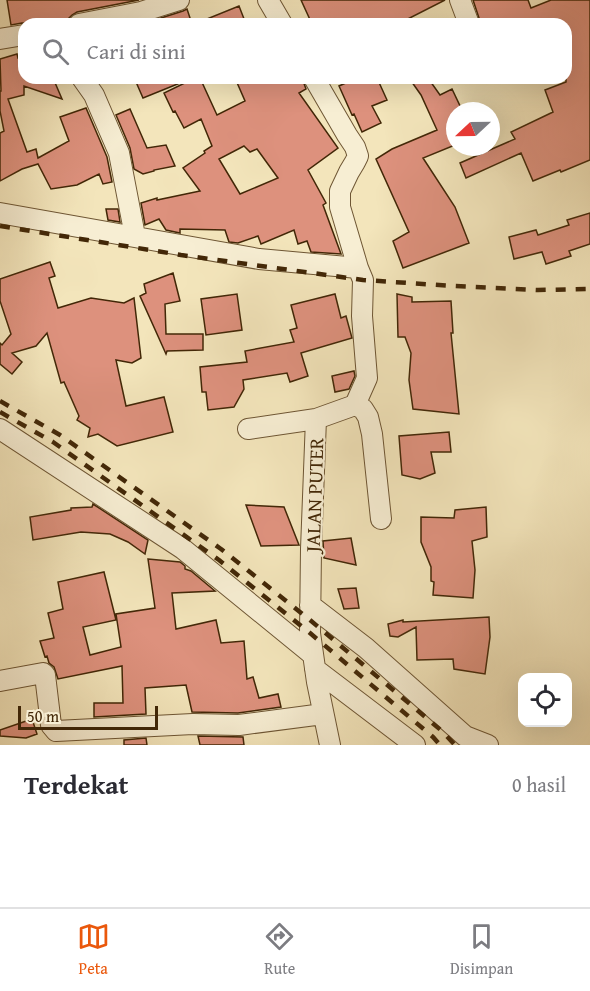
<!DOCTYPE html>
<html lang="id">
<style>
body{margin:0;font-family:"Gentium Book Plus",serif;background:#f2f2f3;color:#2b2b33}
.controls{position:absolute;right:18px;bottom:18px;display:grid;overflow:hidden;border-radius:12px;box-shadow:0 6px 24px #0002}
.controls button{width:54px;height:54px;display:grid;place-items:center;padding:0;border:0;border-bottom:2px solid #e1e1e2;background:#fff;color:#2b2b33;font:30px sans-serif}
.compass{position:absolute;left:446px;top:102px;width:54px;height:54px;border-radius:50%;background:#fff;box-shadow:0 6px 24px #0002;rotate:248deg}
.scale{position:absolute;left:18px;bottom:15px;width:140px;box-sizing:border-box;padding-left:6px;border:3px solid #422707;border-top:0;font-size:16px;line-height:21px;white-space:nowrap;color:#422707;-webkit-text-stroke:4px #f7eed3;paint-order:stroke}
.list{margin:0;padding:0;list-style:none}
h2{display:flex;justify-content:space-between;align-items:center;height:78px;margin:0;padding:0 24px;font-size:26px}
h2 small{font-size:20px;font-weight:400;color:#7c7c81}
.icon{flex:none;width:33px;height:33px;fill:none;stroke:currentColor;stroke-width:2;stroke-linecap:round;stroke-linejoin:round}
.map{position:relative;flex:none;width:590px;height:745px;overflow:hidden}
.search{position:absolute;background:#fff;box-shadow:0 6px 24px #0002;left:18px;right:18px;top:18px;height:66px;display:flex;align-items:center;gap:15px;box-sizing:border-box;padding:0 21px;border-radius:18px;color:#7c7c81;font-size:22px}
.sheet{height:162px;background:#fff}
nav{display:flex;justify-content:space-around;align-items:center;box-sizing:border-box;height:84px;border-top:2px solid #e1e1e2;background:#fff;font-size:16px;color:#7c7c81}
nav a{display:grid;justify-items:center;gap:3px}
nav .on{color:#ea580c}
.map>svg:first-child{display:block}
.building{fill:#dd917d;stroke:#422707;stroke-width:1.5;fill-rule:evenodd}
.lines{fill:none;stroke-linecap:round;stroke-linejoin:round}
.minor-casing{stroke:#6e5634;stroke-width:22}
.minor{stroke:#f7eed3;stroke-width:20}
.rail{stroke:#422707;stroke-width:4.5;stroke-dasharray:10 10;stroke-linecap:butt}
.labels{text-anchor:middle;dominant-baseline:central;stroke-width:4.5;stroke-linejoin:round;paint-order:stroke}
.street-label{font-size:20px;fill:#422707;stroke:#f7eed3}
</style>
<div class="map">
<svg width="590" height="745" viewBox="0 0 590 745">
<rect width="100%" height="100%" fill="#f3e5bb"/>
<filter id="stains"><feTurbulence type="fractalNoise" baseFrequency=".00333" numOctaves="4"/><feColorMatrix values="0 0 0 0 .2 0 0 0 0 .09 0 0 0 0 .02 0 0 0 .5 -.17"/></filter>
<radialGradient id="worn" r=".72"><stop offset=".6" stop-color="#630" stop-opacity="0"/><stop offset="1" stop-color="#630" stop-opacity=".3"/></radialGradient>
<path class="building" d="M7,0H139L77,12L72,15L68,19L39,24L22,23L11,25Z
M301,0H445L398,24H312Z
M473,0H528L531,8L551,0H590V160L561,172L560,170L533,181L521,153L466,178L460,163L515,139L511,132L553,112L545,90L566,82V24H481Z
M239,6L246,24H197V23Z
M187,9L192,24H142L183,11Z
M17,54L18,58L24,56V78H53L62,99L24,86V95L8,99L27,152L36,149L38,158L69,141L60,117L86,108L107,157L112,182L103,184L99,174L77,185L51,189L38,164L22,169L0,181V133L4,131L0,111V91H1L0,59Z
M146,78H190V79L143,98L136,82Z
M195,78H200L217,115L245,101L235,78H302L306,89L299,93L338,148L308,170L326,203L323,205L341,254L311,252L307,241L298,244L294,230L261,244L258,236L238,243L229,242L225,230L180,229V233L166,230L159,219L145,225L141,203L157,198V200L200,191L183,168L205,153L204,151L212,146L201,119L184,128L175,111L173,112L164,93ZM244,146L250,152L257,149L278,178L240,194L219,159Z
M357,78H377L387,100L372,106L381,123L362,132L354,114L352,115L339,86Z
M409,78H428L440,95L452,89L461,108L455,111V145L423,158L455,207L469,243L403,268L393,241L409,232L376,159L392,149L437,130L421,95Z
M130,109L147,148L166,145L175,166L154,170V171L143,174L134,169L130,148L116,115Z
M106,209H118L120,222L108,220Z
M590,213V244L569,251L571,256L546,264L542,252L514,259L509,237L536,230L538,235L569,225L567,220Z
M50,262L55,276L49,278L58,308L91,298L124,303L134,298L141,358L132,363L116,360L126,406L164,397L173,432L117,446L98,434L88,437L90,428L77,420L79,416L64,382L61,383L47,333L36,346L12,353L22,362L12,374L0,364V343L2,345L11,334L0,301V279Z
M173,273L180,301L165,304L166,334H203V350L167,351L166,354L140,296L146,293L144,284Z
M237,294L242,330L206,335L201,299Z
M335,294L341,318L346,316L352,338L301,353L308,376L290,382L287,373L243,380L244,389L234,407L208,410L206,392H202L200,367L247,362L245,351L294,342L290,330L297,328L291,305Z
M397,294L412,297V302L451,301L453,333H451L459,414L413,409L409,380L411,353L405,337H398Z
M354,371L355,376L349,389L335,392L332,376Z
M449,432L451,452H431L435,473L420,479L402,475L399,436Z
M93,504L148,540L145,554L128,542L110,534L81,532L33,540L30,517L71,510V508L92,507Z
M246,505L284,507L299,545L261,546Z
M486,507L487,537L472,541L475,570L473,598L433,595L434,582L431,581V567L421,542V517L454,518L455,510Z
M351,538L356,565L324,558L323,541Z
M148,559L180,562L185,566V569L191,571L215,591L172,593L176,629L216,620L221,643L244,641L247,679L253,677L259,698L278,694L281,707L238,713L192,712L186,685L145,688L146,714L94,717V703H123L122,666L58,679L54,667L49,663L47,656L45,657L40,641L54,638L48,613L63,609L58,582L104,572L116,620L83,627L90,655L121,647L116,614L155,608Z
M356,588L359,608L344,609L338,589Z
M489,617L490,637L485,674L454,669L453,659L417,660L416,627L398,637L390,636L388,624L403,620V622Z
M32,719L37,734L26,738L0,736V730Z
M198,736L243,737L244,745H200Z
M146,738L147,745H124V740Z"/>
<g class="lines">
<defs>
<path id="minor" d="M268,0L282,24
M460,0L469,24
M79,24L141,12L179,0
M0,39L24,35
M82,78L94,95L119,153L135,236
M314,78L347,135L355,147L358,156L355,162L349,172L340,191V207L358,268L363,280L362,316L367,378L355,405L316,419L311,549L310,633L317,682L330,745
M0,213L259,259L358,268
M355,405L363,409L368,417L372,434L381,519
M0,429L183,549L313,655
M248,429L316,419
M310,605L366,648L465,736L488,745
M315,669L415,745
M0,681L43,673L45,675L51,725L56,731L193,724L239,725L323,714"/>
</defs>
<use href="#minor" class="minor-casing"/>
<use href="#minor" class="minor"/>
<path class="rail" d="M0,226L181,255L363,280L454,286L538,290L590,289
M0,401L60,435L221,549L310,620L442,731L455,745
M0,412L53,442L219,560L310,633L433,737L440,745"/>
</g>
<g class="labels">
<g class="street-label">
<text transform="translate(314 495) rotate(-88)">JALAN PUTER</text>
</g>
</g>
<rect width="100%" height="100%" filter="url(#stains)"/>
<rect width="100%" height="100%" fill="url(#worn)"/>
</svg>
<div class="controls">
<button><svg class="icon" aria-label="locate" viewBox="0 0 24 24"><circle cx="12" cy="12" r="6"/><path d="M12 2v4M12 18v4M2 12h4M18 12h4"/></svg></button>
</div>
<svg class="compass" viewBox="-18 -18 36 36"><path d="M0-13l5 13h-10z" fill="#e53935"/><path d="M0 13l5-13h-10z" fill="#7c7c81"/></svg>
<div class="scale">50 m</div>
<div class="search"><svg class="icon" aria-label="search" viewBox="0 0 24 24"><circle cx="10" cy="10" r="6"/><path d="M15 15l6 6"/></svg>Cari di sini</div>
</div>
<section class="sheet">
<h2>Terdekat<small>0 hasil</small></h2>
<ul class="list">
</ul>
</section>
<nav>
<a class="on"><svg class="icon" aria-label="map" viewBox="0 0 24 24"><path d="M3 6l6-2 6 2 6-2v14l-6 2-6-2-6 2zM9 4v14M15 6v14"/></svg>Peta</a>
<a><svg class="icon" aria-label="directions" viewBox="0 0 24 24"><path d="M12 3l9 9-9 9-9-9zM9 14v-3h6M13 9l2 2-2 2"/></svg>Rute</a>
<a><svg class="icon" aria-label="saved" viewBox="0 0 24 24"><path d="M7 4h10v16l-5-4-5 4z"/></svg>Disimpan</a>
</nav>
